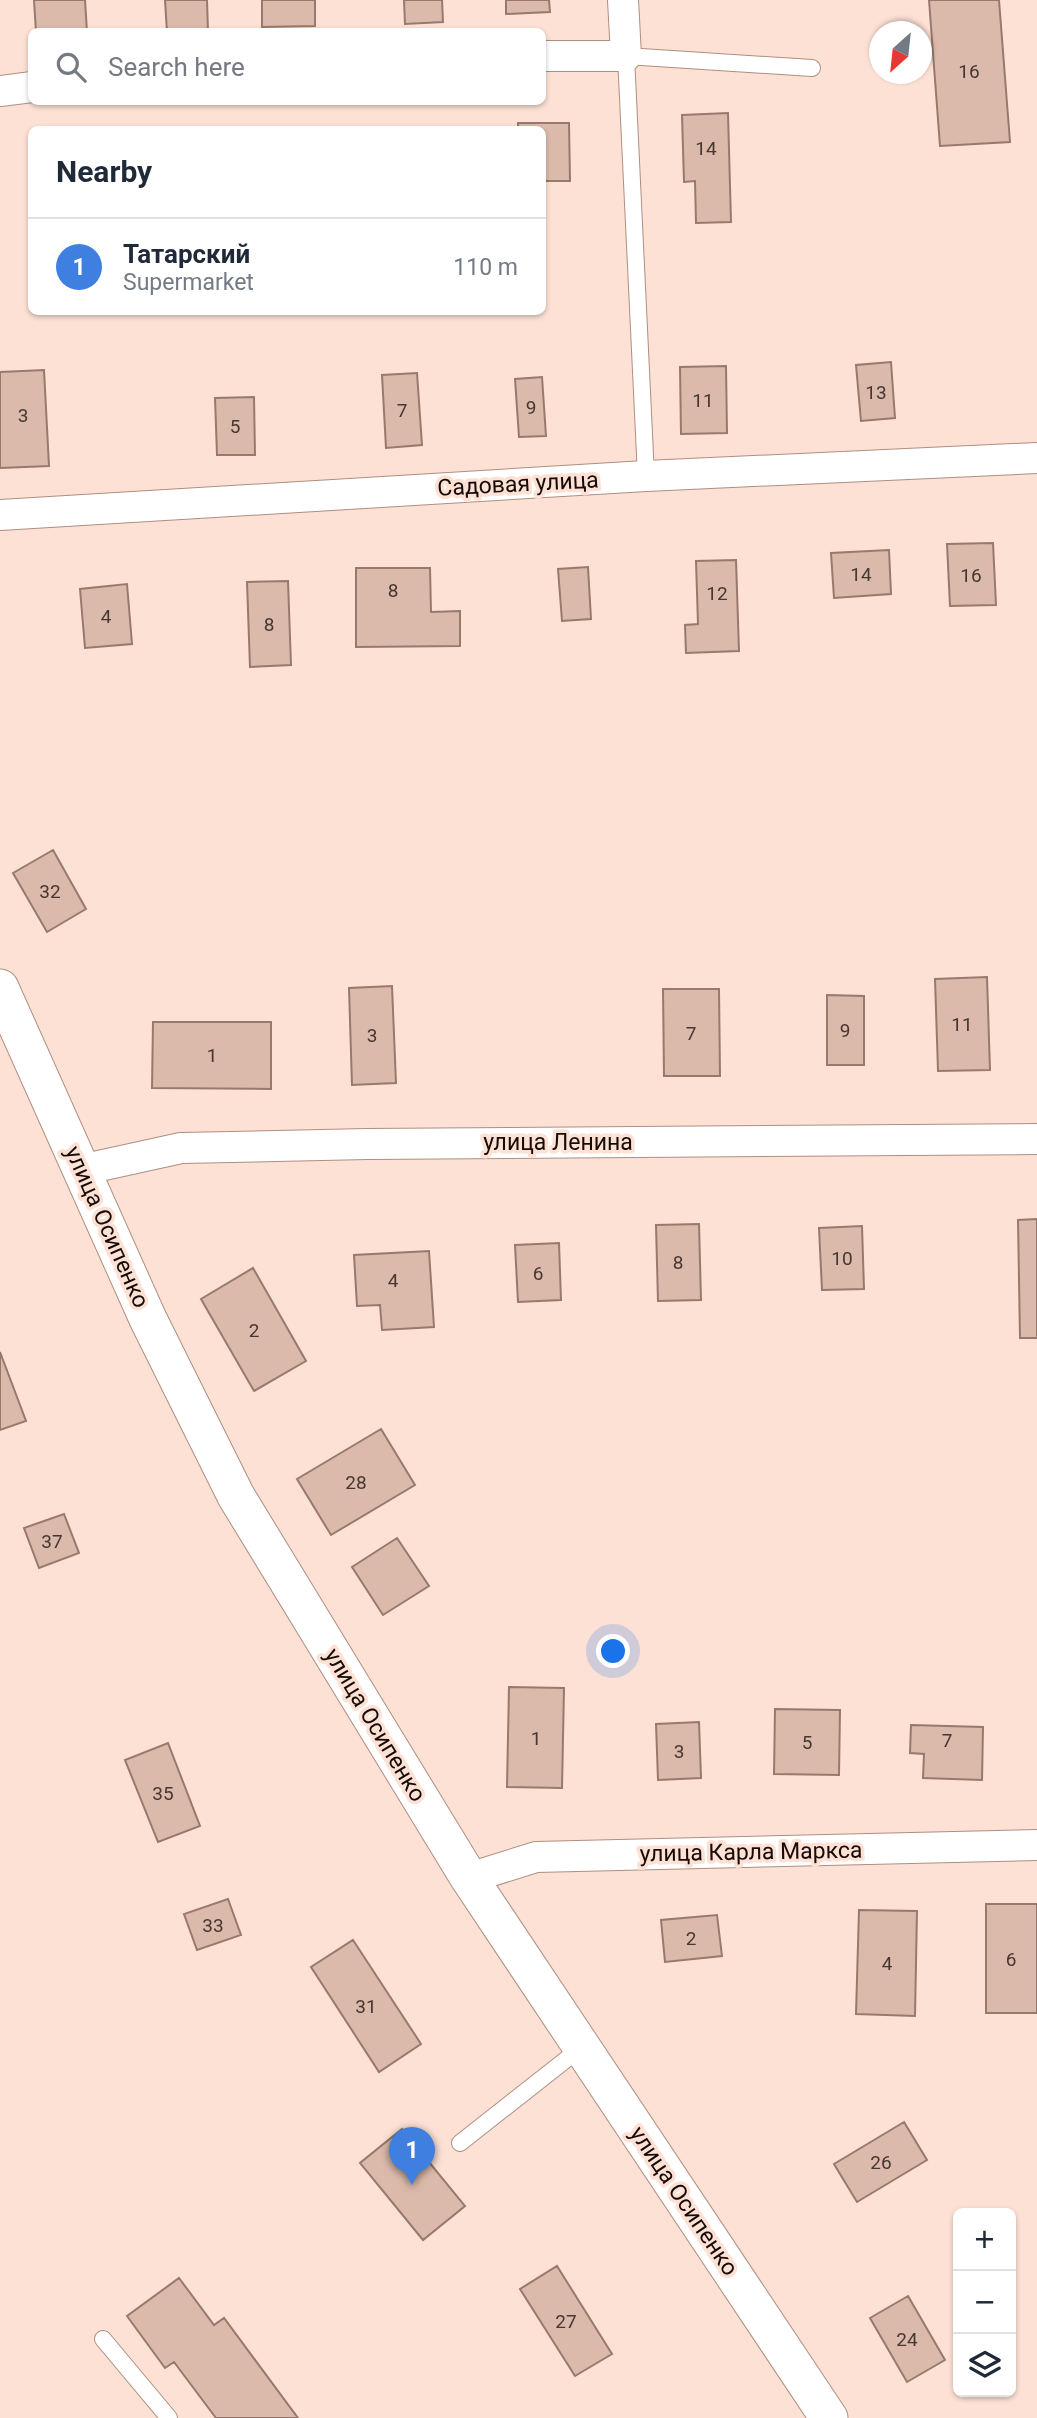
<!DOCTYPE html>
<meta charset="utf-8">
<style>
body{margin:0;font-family:Roboto,sans-serif;background:#f2f2f3;color:#1f2937}
.controls{position:absolute;right:21px;bottom:21px;display:grid;overflow:hidden;border-radius:10px;box-shadow:0 2px 5px #0004}
.controls button{width:63px;height:63px;display:grid;place-items:center;padding:0;border:0;border-bottom:2px solid #e0e1e3;background:#fff;color:#1f2937;font:35px sans-serif}
.compass{position:absolute;left:869px;top:21px;width:63px;height:63px;border-radius:50%;background:#fff;box-shadow:0 2px 5px #0004;rotate:207deg}
.you{position:absolute;left:614px;top:1652px;width:24px;height:24px;margin:-18px;border:5px solid #fff;border-radius:50%;background:#1a73e8;box-shadow:0 0 0 10px #1a73e833}
.badge{display:grid;place-items:center;width:46px;height:46px;border-radius:50%;background:#306d83;color:#fff;font-size:23px;font-weight:700}
.pin{position:absolute;translate:-50% -58px;filter:drop-shadow(0 2px 4px #0008)}
.pin::after{content:'';position:absolute;top:37px;width:24px;height:21px;background:inherit;clip-path:polygon(0 0,100% 0,50% 100%)}
.list{margin:0;padding:0;list-style:none}
h2{display:flex;justify-content:space-between;align-items:center;height:91px;margin:0;padding:0 28px;font-size:30px}
h2 small{font-size:23px;font-weight:400;color:#747a83}
.list li{display:grid;grid-template-columns:46px 1fr auto;gap:21px;align-items:center;box-sizing:border-box;height:98px;padding:0 28px;border-top:2px solid #e0e1e3}
.list b{display:block;font-size:26px;white-space:nowrap}
.list p{margin:0;font-size:23px;white-space:nowrap;color:#747a83}
.list em{font-size:23px;font-style:normal;color:#747a83}
.icon{flex:none;width:38px;height:38px;fill:none;stroke:currentColor;stroke-width:2;stroke-linecap:round;stroke-linejoin:round}
.map{position:relative;flex:none;width:1037px;height:2418px;overflow:hidden}
.search{position:absolute;background:#fff;box-shadow:0 2px 5px #0004;left:28px;top:28px;width:518px;height:77px;display:flex;align-items:center;gap:18px;box-sizing:border-box;padding:0 24px;border-radius:10px;color:#747a83;font-size:26px}
.panel{position:absolute;background:#fff;box-shadow:0 2px 5px #0004;left:28px;top:126px;width:518px;height:189px;border-radius:10px}
.map>svg:first-child{display:block}
.building{fill:#dbbaab;stroke:#98796c;stroke-width:2}
.lines{fill:none;stroke-linecap:round;stroke-linejoin:round}
.service-casing{stroke:#ae8f81;stroke-width:18}
.minor-casing{stroke:#ae8f81;stroke-width:32}
.tertiary-casing{stroke:#ae8f81;stroke-width:39}
.service{stroke:#fff;stroke-width:16}
.minor{stroke:#fff;stroke-width:30}
.tertiary{stroke:#fff;stroke-width:37}
.labels{text-anchor:middle;dominant-baseline:central;stroke-width:7;stroke-linejoin:round;paint-order:stroke}
.number-label{font-size:19px;fill:#473730}
.street-label{font-size:23px;fill:#160b07;stroke:#fde1d5}
</style>
<div class="map">
<svg width="1037" height="2418" viewBox="0 0 1037 2418">
<rect width="100%" height="100%" fill="#fde1d5"/>
<path class="building" d="M34,0H85L87,32H36Z
M165,0H207L208,32H167Z
M262,0H315V26L262,27Z
M404,0H442L443,22L405,24Z
M506,0H549L550,12L506,14Z
M929,0H999L1010,142L940,146Z
M728,113L731,222L696,223L695,181L684,182L682,115Z
M518,123H569L570,181H542V130H518Z
M891,362L895,418L861,421L856,365Z
M726,366L727,433L681,434L680,367Z
M44,370L49,466L0,468V372Z
M417,373L422,445L386,448L382,375Z
M542,377L546,436L519,437L515,379Z
M254,397L255,455H217L215,398Z
M993,543L996,605L950,606L947,544Z
M889,550L891,594L834,598L831,553Z
M736,560L739,651L686,653L685,625L698,624L696,561Z
M588,567L591,619L562,621L558,569Z
M356,568H430L431,612L460,611V646L356,647Z
M288,581L291,665L250,667L247,582Z
M127,584L132,644L85,648L80,589Z
M53,850L86,909L47,932L13,873Z
M987,977L990,1070L938,1071L935,979Z
M392,986L396,1083L352,1085L349,988Z
M663,989H719L720,1076H664Z
M827,995L864,996V1065H827Z
M153,1022H271V1089L152,1088Z
M1037,1219V1338H1020L1018,1220Z
M699,1224L701,1300L658,1301L656,1225Z
M862,1226L864,1289L822,1290L819,1228Z
M559,1243L561,1300L518,1302L515,1245Z
M429,1251L434,1327L382,1330L380,1305L357,1306L354,1255Z
M253,1268L306,1361L254,1391L201,1299Z
M0,1352L26,1421L0,1430Z
M381,1429L415,1485L331,1535L297,1479Z
M64,1514L79,1553L39,1568L24,1528Z
M397,1538L429,1586L383,1615L352,1567Z
M509,1687L564,1688L562,1788L507,1787Z
M775,1709L840,1710L839,1775L774,1774Z
M699,1722L701,1778L658,1780L656,1724Z
M911,1725L983,1727L982,1780L923,1778L924,1754L910,1753Z
M168,1743L200,1826L158,1842L125,1760Z
M228,1899L241,1935L197,1950L184,1914Z
M986,1904H1037V2013H986Z
M859,1910L917,1911L915,2016L856,2014Z
M717,1915L722,1956L665,1962L661,1920Z
M353,1940L421,2044L379,2072L311,1967Z
M904,2122L927,2160L857,2202L834,2164Z
M402,2129L465,2206L423,2240L360,2163Z
M557,2266L612,2354L575,2376L520,2289Z
M179,2278L214,2325L224,2318L298,2418H216L174,2362L165,2368L127,2316Z
M908,2296L945,2360L907,2382L870,2318Z"/>
<g class="lines">
<defs>
<path id="service" d="M646,476L626,56L812,68
M460,2143L582,2047
M103,2339L169,2418"/>
<path id="minor" d="M542,56H626L623,0
M0,91L32,87
M0,515L646,476L1037,458
M81,1170L181,1148L367,1144L1037,1139
M469,1878L536,1857L1037,1845"/>
<path id="tertiary" d="M0,988L148,1319L236,1496L469,1878L829,2418"/>
</defs>
<use href="#service" class="service-casing"/>
<use href="#minor" class="minor-casing"/>
<use href="#tertiary" class="tertiary-casing"/>
<use href="#service" class="service"/>
<use href="#minor" class="minor"/>
<use href="#tertiary" class="tertiary"/>
</g>
<g class="labels">
<g class="number-label">
<text x="969" y="71">16</text>
<text x="706" y="148">14</text>
<text x="876" y="392">13</text>
<text x="703" y="400">11</text>
<text x="531" y="407">9</text>
<text x="402" y="410">7</text>
<text x="23" y="415">3</text>
<text x="235" y="426">5</text>
<text x="861" y="574">14</text>
<text x="971" y="575">16</text>
<text x="393" y="590">8</text>
<text x="717" y="593">12</text>
<text x="106" y="616">4</text>
<text x="269" y="624">8</text>
<text x="50" y="891">32</text>
<text x="962" y="1024">11</text>
<text x="845" y="1030">9</text>
<text x="691" y="1033">7</text>
<text x="372" y="1035">3</text>
<text x="212" y="1055">1</text>
<text x="842" y="1258">10</text>
<text x="678" y="1262">8</text>
<text x="538" y="1273">6</text>
<text x="393" y="1280">4</text>
<text x="254" y="1330">2</text>
<text x="356" y="1482">28</text>
<text x="52" y="1541">37</text>
<text x="536" y="1738">1</text>
<text x="947" y="1740">7</text>
<text x="807" y="1742">5</text>
<text x="679" y="1751">3</text>
<text x="163" y="1793">35</text>
<text x="213" y="1925">33</text>
<text x="691" y="1938">2</text>
<text x="1011" y="1959">6</text>
<text x="887" y="1963">4</text>
<text x="366" y="2006">31</text>
<text x="881" y="2162">26</text>
<text x="566" y="2321">27</text>
<text x="907" y="2339">24</text>
</g>
<g class="street-label">
<text transform="translate(518 484) rotate(-3)">Садовая улица</text>
<text x="558" y="1142">улица Ленина</text>
<text transform="translate(107 1227) rotate(66)">улица Осипенко</text>
<text transform="translate(375 1725) rotate(59)">улица Осипенко</text>
<text transform="translate(751 1852) rotate(-1)">улица Карла Маркса</text>
<text transform="translate(684 2201) rotate(56)">улица Осипенко</text>
</g>
</g>
</svg>
<div class="controls">
<button>+</button>
<button>−</button>
<button><svg class="icon" aria-label="layers" viewBox="0 0 24 24"><path d="M12 4l9 5-9 5-9-5zM3 14l9 5 9-5"/></svg></button>
</div>
<svg class="compass" viewBox="-18 -18 36 36"><path d="M0-13l5 13h-10z" fill="#e53935"/><path d="M0 13l5-13h-10z" fill="#747a83"/></svg>
<div class="you"></div>
<div class="pin badge" style="left:412px;top:2185px;background:#3f7fe0">1</div>
<div class="search"><svg class="icon" aria-label="search" viewBox="0 0 24 24"><circle cx="10" cy="10" r="6"/><path d="M15 15l6 6"/></svg>Search here</div>
<section class="panel">
<h2>Nearby<small></small></h2>
<ul class="list">
<li><span class="badge" style="background:#3f7fe0">1</span><div><b>Татарский</b><p>Supermarket</p></div><em>110 m</em></li>
</ul>
</section>
</div>
